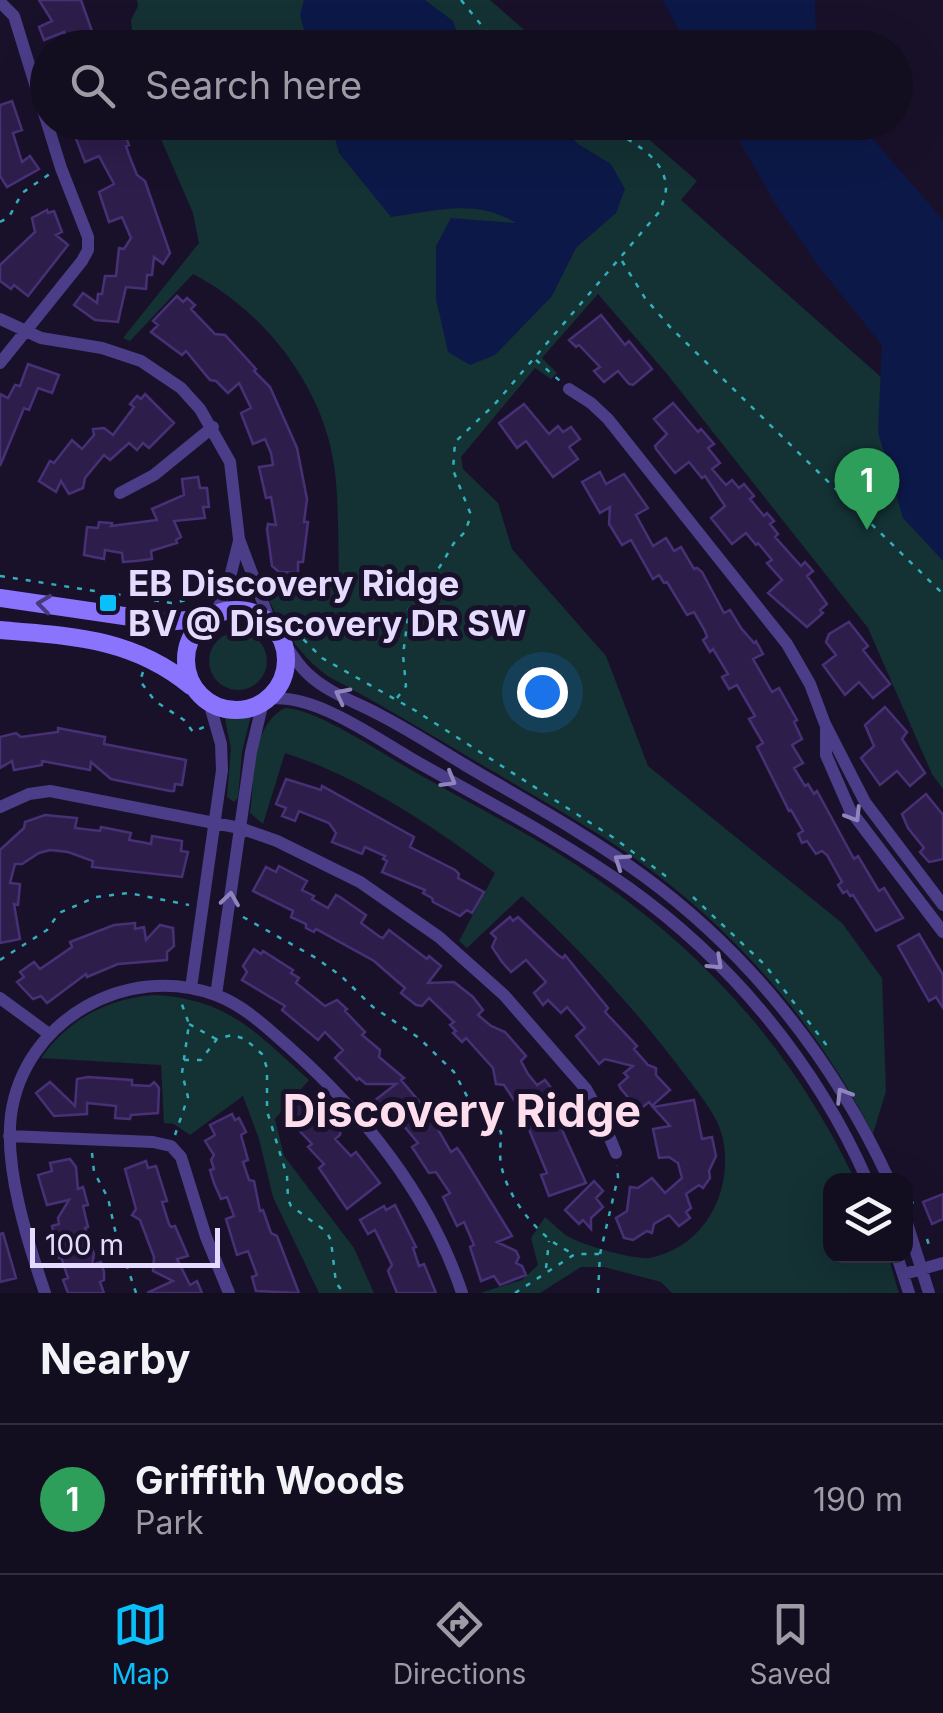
<!DOCTYPE html>
<style>
body{margin:0;font-family:Inter,sans-serif;background:#201b2d;color:#f1f3f6}
.controls{position:absolute;right:30px;bottom:30px;display:grid;overflow:hidden;border-radius:20px;box-shadow:0 10px 40px #0002}
.controls button{width:90px;height:90px;display:grid;place-items:center;padding:0;border:0;border-bottom:2px solid #322d3e;background:#130d20;color:#f1f3f6;font:50px sans-serif}
.scale{position:absolute;left:30px;bottom:25px;width:190px;box-sizing:border-box;padding-left:10px;border:5px solid #e4dbfe;border-top:0;font-size:28px;line-height:35px;white-space:nowrap;color:#e4dbfe;-webkit-text-stroke:8px #19112a;paint-order:stroke}
.you{position:absolute;left:542px;top:692px;width:35px;height:35px;margin:-25px;border:8px solid #fff;border-radius:50%;background:#1a73e8;box-shadow:0 0 0 15px #1a73e833}
.badge{display:grid;place-items:center;width:65px;height:65px;border-radius:50%;background:#0ac0fb;color:#fff;font-size:32px;font-weight:700}
.pin{position:absolute;translate:-50% -82px;filter:drop-shadow(0 2px 5px #0008)}
.pin::after{content:'';position:absolute;top:52px;width:35px;height:30px;background:inherit;clip-path:polygon(0 0,100% 0,50% 100%)}
.list{margin:0;padding:0;list-style:none}
h2{display:flex;justify-content:space-between;align-items:center;height:130px;margin:0;padding:0 40px;font-size:42px}
h2 small{font-size:32px;font-weight:400;color:#9d9ca5}
.list li{display:grid;grid-template-columns:65px 1fr auto;gap:30px;align-items:center;box-sizing:border-box;height:150px;padding:0 40px;border-top:2px solid #322d3e}
.list b{display:block;font-size:38px;white-space:nowrap}
.list p{margin:0;font-size:32px;white-space:nowrap;color:#9d9ca5}
.list em{font-size:32px;font-style:normal;color:#9d9ca5}
.icon{flex:none;width:55px;height:55px;fill:none;stroke:currentColor;stroke-width:2;stroke-linecap:round;stroke-linejoin:round}
.map{position:relative;flex:none;width:943px;height:1293px;overflow:hidden}
.search{position:absolute;background:#130d20;box-shadow:0 10px 40px #0002;left:30px;right:30px;top:30px;height:110px;display:flex;align-items:center;gap:25px;box-sizing:border-box;padding:0 35px;border-radius:55px;color:#9d9ca5;font-size:38px}
.sheet{height:280px;background:#130d20}
nav{display:flex;justify-content:space-around;align-items:center;box-sizing:border-box;height:140px;border-top:2px solid #322d3e;background:#130d20;font-size:28px;color:#9d9ca5}
nav a{display:grid;justify-items:center;gap:5px}
nav .on{color:#0ac0fb}
.map>svg:first-child{display:block}
.green{fill:#143134}
.water{fill:#0c1948}
.building{fill:#2d1d4b;stroke:#483076;stroke-width:2.5}
.lines{fill:none;stroke-linecap:round;stroke-linejoin:round}
.path{stroke:#33afbb;stroke-width:2.5;stroke-dasharray:5 8;stroke-linecap:butt}
.street{stroke:#4b3d88;stroke-width:12}
.secondary{stroke:#8b74fd;stroke-width:18}
.oneway{stroke:#47397e}
.oneway2{stroke:#9084bd}
.poi-dot{fill:#0ac0fb;stroke:#19112a;stroke-width:4}
.labels{text-anchor:middle;dominant-baseline:central;stroke-width:10;stroke-linejoin:round;paint-order:stroke}
.poi-label{font-size:35px;font-weight:bold;fill:#e4dbfe;stroke:#19112a;text-anchor:start}
.district-label{font-size:45px;font-weight:bold;fill:#fedded;stroke:#19112a}
</style>
<div class="map">
<svg width="943" height="1293" viewBox="0 0 943 1293">
<rect width="100%" height="100%" fill="#19112a"/>
<path class="green" d="M137,0H490L544,47H134L131,20L138,6Z
M154,123H630L697,181L681,200L943,432V789L932,774L868,628L667,374L598,294L542,358L557,373L551,379L535,368L461,457L463,469L498,503L512,549L606,656L648,766L842,923L882,978L886,1091L873,1134C817,1025 738,932 637,860C594,829 546,803 501,776C444,743 388,708 329,677C295,653 272,613 259,575L339,579C338,544 339,507 335,472C326,390 265,311 193,274L130,341L123,338L199,243L193,213Z
M209 661a29 29 0 1 1 58 0a29 29 0 1 1-58 0Z
M285,708C317,709 383,754 413,771C474,806 539,838 597,879C710,957 796,1056 855,1180H830V1256H888L899,1293H672L661,1282L604,1267H581L540,1293H480L522,1280L538,1265L531,1238L545,1217C553,1223 560,1232 569,1237C583,1245 634,1260 649,1258C707,1247 735,1187 722,1135C717,1116 702,1098 691,1083C642,1016 583,952 522,896L467,948L459,941L495,873C435,827 358,776 285,753L263,824L250,813C255,779 250,726 285,708Z
M224,714L251,715L242,752L238,798L234,802L227,797L231,749Z
M153,995C227,998 257,1033 309,1080L275,1119L284,1156L354,1248L374,1293H319L273,1197L259,1139L243,1096L190,1135L174,1124L164,1123L161,1065L41,1058C68,1020 106,999 153,995Z"/>
<path class="water" d="M304,0H425L453,21L462,47H309L300,15Z
M663,0H815L816,47H687Z
M331,123H558L578,144L611,164L625,189L616,213L576,248L552,296L495,355L470,365L448,352L436,299V246L451,218L516,223C476,198 435,211 391,217L339,153Z
M729,123H859L943,220V561L903,518L878,432L882,345L820,268L776,205Z"/>
<path class="building" d="M39,0H81L93,34L79,41L82,48H70L64,32L44,40L39,27L52,21Z
M12,101L22,130L13,133L22,162L30,156L39,169L7,187L0,176V105Z
M77,122H120L129,145L126,146L129,155L137,175L145,181L170,253L163,264L154,257L152,275H147L146,289L126,287L118,322L95,320L74,305L83,293L97,303L98,294H102L105,276H116L119,248L124,249L131,238L122,217L109,222L99,192L114,184L99,156L85,162L73,131L80,128Z
M47,210L48,213L54,211L62,232L56,235L68,245L28,296L14,285L11,289L0,281V265L35,232L32,218Z
M177,296L183,302L187,298L195,305L191,309L215,334L225,335L256,369L254,371L270,387L297,448L307,499L304,522H308L303,562H298V573L279,572L272,566L267,529L268,524L276,525L271,497L266,498L259,467L273,465L271,453L265,439L253,444L241,413L251,408L239,383L228,393L216,381L210,380L186,351L182,355L151,332L158,325L153,321Z
M601,315L625,345L629,341L652,369L633,385L629,384L618,371L604,382L594,371L600,367L579,345L576,347L569,340Z
M28,364L59,375L52,393L38,388L29,410L24,408L0,466V394L8,398L15,385L20,386Z
M145,394L174,423L149,448L143,443L137,450L129,443L110,460L104,455L85,478L83,488L69,494L61,481L56,492L39,481L50,461L54,463L72,440L82,449L94,435L93,429L104,428L113,435L134,407L130,404L137,396L141,399Z
M673,403L698,432L701,429L714,444L708,448L720,463L712,469L726,485L732,480L739,488L744,484L754,496L750,499L764,516L767,513L774,521L770,524L778,534L775,537L801,566L805,562L813,571L807,576L827,604L820,610L823,613L807,627L768,593L782,580L767,563L772,560L758,543L756,545L746,533L732,544L711,518L725,506L705,476L702,478L689,462L675,473L656,449L655,446L667,434L654,419Z
M524,404L549,434L558,426L563,432L571,427L580,439L569,447L578,459L553,477L526,441L517,448L499,423Z
M600,472L606,484L624,474L648,508L636,515L653,546L666,538L674,551L681,547L694,569L697,568L702,572L724,613L730,610L741,628L754,643L756,641L763,654L753,659L772,692L779,688L797,720L794,722L802,739L792,745L803,763L794,768L805,786L808,784L814,794L817,791L854,859L858,856L879,891L884,888L903,918L876,931L853,895L850,896L847,891L843,893L838,885L842,882L827,855L822,851L816,854L807,841L802,843L798,834L803,831L791,810L789,811L757,747L763,743L749,719L755,716L737,685L729,689L722,677L728,674L713,649L710,652L703,640L707,637L705,631L694,612L687,615L667,582L664,583L659,575L653,579L631,540L622,545L609,524L610,507L600,513L582,482Z
M198,477L200,488H207L209,507H203L205,518L174,521L181,537L176,540L177,543L151,551L152,559L136,561L123,562L122,553L105,550L104,559L84,555L87,527L98,528L99,522L112,523L111,526L157,520L152,509L184,495L182,479Z
M849,622L868,646L863,650L890,684L873,698L859,682L845,695L823,665L836,655L826,642L829,634Z
M885,707L907,732L902,739L925,773L910,786L897,771L880,785L861,758L874,746L865,725Z
M58,728L105,737L104,744L186,760L182,785L175,784L174,791H170L111,779L91,762L90,770L42,761V765L14,770L12,761L0,768V737L16,733L21,737L58,732Z
M286,779L321,790L322,786L414,837L410,847L455,870L459,874L458,878L484,892L472,913L467,910L460,916L433,902L432,898L423,893L425,890L382,872L387,861L383,859L385,856L365,847L362,854L332,842L336,833L329,823L299,811L295,821L282,816L286,808L276,804Z
M926,794L943,815V859L934,861L929,862L920,852L924,848L908,828L902,814Z
M45,815L77,818L75,828L100,831L101,827L131,833L129,840L141,842L151,844L152,836L182,841L181,851L188,852L182,877L92,867L93,861L68,852L50,850L39,853L22,864H15L10,883L20,884L18,905L14,904L20,939L0,943V850L24,828L25,822Z
M279,866L307,881L302,890L314,896L312,899L328,908L336,895L340,897L366,915L361,923L380,937L383,938L389,930L427,959L429,956L441,966L428,983L454,982L473,997L483,1010L478,1015L491,1026L505,1032L526,1056L521,1061L528,1074L537,1085L545,1080L555,1093L565,1118L558,1121L586,1183L549,1196L541,1175L547,1173L528,1127L530,1126L519,1101L516,1103L504,1085L496,1084L493,1068L466,1038L462,1042L453,1033L456,1031L450,1025L454,1022L429,998L422,1006L416,1005L401,993L405,988L374,961L316,929L314,932L306,928V924L291,917L293,911L253,891L266,867L276,872Z
M510,917L513,921L518,917L558,955L563,958L565,955L608,1008L605,1012L637,1046L634,1049L648,1065L656,1068V1075L670,1090L652,1106L649,1102L639,1110L621,1089L619,1085L628,1077L624,1073L633,1066L605,1059L599,1064L576,1036L585,1028L567,1007L561,1013L548,1000L543,1005L534,993L546,982L526,960L511,972L502,962L492,947L496,938L491,933Z
M135,923V929L144,927L146,940L160,925L173,928L174,946L167,952V960L118,964L87,977L86,974L47,1003L41,996L33,999L17,982L24,977L20,972L34,962L40,969L72,947L70,942L114,925Z
M919,934L943,975V1008L936,997L929,1001L898,946Z
M254,949L261,954L263,951L293,970L291,973L299,978L296,983L325,1006L337,1000L347,1009L345,1011L365,1032L362,1035L380,1050L379,1057L404,1078L401,1080L428,1112L451,1152L457,1148L462,1155L512,1236L497,1242L516,1251L519,1257L516,1263L522,1266L526,1275L500,1285L494,1276L481,1281L470,1247L474,1245L464,1222L457,1226L445,1201L443,1197L450,1193L436,1172L429,1173L412,1147L418,1143L403,1125L398,1124L386,1111L383,1113L374,1101L396,1084H366L359,1078L357,1080L335,1058L343,1050L325,1032L318,1040L282,1010L285,1006L242,980L247,972L243,966Z
M88,1077L132,1080V1085L150,1086L154,1082L159,1088L158,1113L131,1115L130,1119L115,1118L116,1106L87,1103V1114L54,1116L36,1093L50,1082L75,1106L77,1079Z
M306,1094L341,1127L340,1135L335,1139L351,1156L356,1152L380,1183L347,1209L319,1168L324,1164L308,1147L312,1144L292,1123L296,1120L287,1110Z
M694,1100L702,1139L712,1137L716,1156L709,1171L710,1178L703,1188L699,1185L686,1194L691,1208L686,1212L690,1218L679,1226L669,1215L654,1224L652,1233L647,1231L633,1240L624,1238L616,1218L627,1211L630,1187L638,1188L652,1178L665,1193L682,1178L678,1163L669,1157L659,1158L653,1129L670,1126L653,1107Z
M232,1114L235,1120L239,1118L246,1132L241,1135L248,1160L243,1162L249,1180L254,1181L260,1211L263,1210L271,1233L277,1236L299,1293L256,1291L252,1277L257,1275L248,1251L237,1255L226,1219L234,1216L227,1197L221,1199L214,1183L210,1170L214,1169L211,1160L214,1155L205,1141L215,1135L210,1125Z
M70,1159L76,1167L78,1189L83,1187L88,1205L83,1206L88,1227L85,1228L94,1254L92,1265L101,1262L104,1272V1280L100,1282L104,1293H68L63,1280L68,1278L61,1257L58,1258L52,1226L59,1224L58,1218L69,1200L47,1205L38,1175L52,1171L50,1163Z
M146,1161L148,1168L156,1166L167,1201L162,1202L169,1224L171,1227L175,1226L188,1256L177,1259L190,1285L197,1281L202,1293H147L173,1281L153,1271L154,1257L140,1220L132,1215L136,1209L125,1169Z
M594,1181L603,1191L596,1198L603,1207L591,1218V1229L583,1220L579,1224L565,1210Z
M943,1194V1219L932,1224L923,1202Z
M395,1205L416,1247L413,1248L419,1266L424,1264L436,1293H397L388,1271L392,1265L375,1230L368,1234L360,1220L384,1206L386,1210Z
M3,1233L16,1278L0,1282V1234Z"/>
<g class="lines">
<path class="path" d="M461,0L500,48
M0,222L9,217L22,193L51,173
M622,261L645,298L670,327L943,594
M536,360L560,381
M0,576L171,603L199,598L212,588
M285,621L322,658L416,711L614,838L667,877
M143,672L140,681L155,701L184,720L193,732L204,727
M397,698L406,686L403,655L409,609L427,588L454,543L465,532L471,515L453,470L455,442L494,405L660,211C662,205 666,195 666,188C665,153 624,140 601,122
M693,897L765,965L831,1051
M243,917L316,958L341,976L373,1007L419,1038L454,1072L469,1100L501,1132C501,1142 499,1154 501,1164C507,1199 542,1242 575,1254
M0,960L47,930L59,913L96,897L129,893L189,905
M189,1024L216,1039
M184,1060H201L217,1039L232,1035L245,1039L262,1054L267,1068V1111L287,1176L288,1199L291,1206L327,1232L331,1241L336,1283L344,1293
M175,1135L188,1097L182,1073L189,1024L180,999
M92,1153L94,1172L108,1198L115,1230L136,1293
M906,1187L915,1209
M927,1239L930,1248
M546,1268L549,1241
M515,1293L575,1254H599
M598,1293L600,1254L618,1177L617,1165"/>
<path class="street" d="M0,2L14,16L61,168L88,237V250L82,261L0,363
M0,319L41,338L102,348L141,361L181,388L200,409L230,462L239,539L271,624
M569,389L591,403L608,419L787,644L810,684L825,724L865,802L943,905
M120,493L154,475L213,427
M215,614L227,589L239,541
M281,638C289,650 297,664 308,674C328,693 356,702 380,715C409,730 437,748 465,765C526,801 588,835 645,877C751,955 834,1061 889,1180
M267,699C315,692 378,740 419,763C490,803 563,841 629,888C732,962 816,1064 867,1180
M826,726V755L850,810L943,932
M0,807L29,794L50,791L240,828L277,841L360,882L439,937L504,995L586,1089L600,1114L616,1153
M191,988L222,770L221,744L209,702
M216,995L251,752L263,702
M0,998L49,1034
M9,1136L153,1142L171,1146L181,1157L206,1237L229,1293
M906,1220L929,1293
M897,1256L909,1293
M904,1274L943,1263
M45,1293C28,1243 4,1168 11,1115C24,1020 127,962 216,995C245,1006 267,1028 290,1048C365,1115 430,1196 462,1293"/>
<path class="secondary" d="M0,598L165,622L209,618
M186 660a50 50 0 1 1 100 0a50 50 0 1 1-100 0Z
M0,630C72,636 133,638 191,686"/>
</g>
<defs><path id="oneway-chevron" d="M-2-3.5L2.5 0L-2 3.5" fill="none" stroke-width="1.6" stroke-linecap="round" stroke-linejoin="round" transform="scale(2.5)"/></defs>
<use class="oneway" href="#oneway-chevron" transform="translate(44 604) rotate(-173)"/>
<g class="oneway2">
<use href="#oneway-chevron" transform="translate(342 695) rotate(-153)"/>
<use href="#oneway-chevron" transform="translate(449 780) rotate(30)"/>
<use href="#oneway-chevron" transform="translate(854 815) rotate(58)"/>
<use href="#oneway-chevron" transform="translate(621 861) rotate(-146)"/>
<use href="#oneway-chevron" transform="translate(230 899) rotate(-82)"/>
<use href="#oneway-chevron" transform="translate(716 963) rotate(43)"/>
<use href="#oneway-chevron" transform="translate(843 1095) rotate(-122)"/>
</g>
<rect class="poi-dot" x="98" y="593" width="20" height="20" rx="5"/>
<g class="labels">
<g class="poi-label">
<text x="128" y="583">EB Discovery Ridge<tspan x="128" dy="40">BV @ Discovery DR SW</tspan></text>
</g>
<g class="district-label">
<text x="462" y="1110">Discovery Ridge</text>
</g>
</g>
</svg>
<div class="controls">
<button><svg class="icon" aria-label="layers" viewBox="0 0 24 24"><path d="M12 4l9 5-9 5-9-5zM3 14l9 5 9-5"/></svg></button>
</div>
<div class="scale">100 m</div>
<div class="you"></div>
<div class="pin badge" style="left:867px;top:530px;background:#2e9e5b">1</div>
<div class="search"><svg class="icon" aria-label="search" viewBox="0 0 24 24"><circle cx="10" cy="10" r="6"/><path d="M15 15l6 6"/></svg>Search here</div>
</div>
<section class="sheet">
<h2>Nearby<small></small></h2>
<ul class="list">
<li><span class="badge" style="background:#2e9e5b">1</span><div><b>Griffith Woods</b><p>Park</p></div><em>190 m</em></li>
</ul>
</section>
<nav>
<a class="on"><svg class="icon" aria-label="map" viewBox="0 0 24 24"><path d="M3 6l6-2 6 2 6-2v14l-6 2-6-2-6 2zM9 4v14M15 6v14"/></svg>Map</a>
<a><svg class="icon" aria-label="directions" viewBox="0 0 24 24"><path d="M12 3l9 9-9 9-9-9zM9 14v-3h6M13 9l2 2-2 2"/></svg>Directions</a>
<a><svg class="icon" aria-label="saved" viewBox="0 0 24 24"><path d="M7 4h10v16l-5-4-5 4z"/></svg>Saved</a>
</nav>
